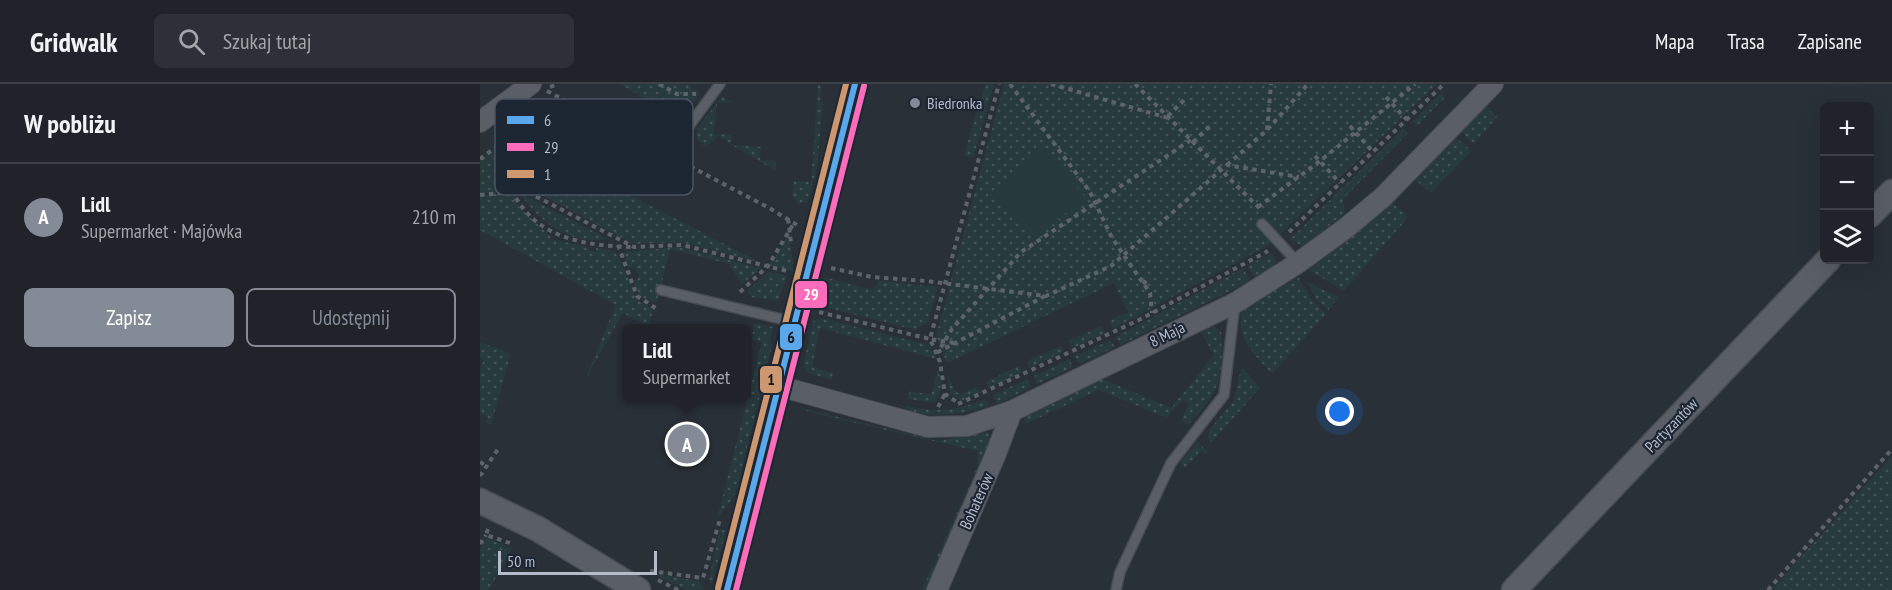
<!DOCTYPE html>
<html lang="pl">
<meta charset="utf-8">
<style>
body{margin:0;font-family:"PT Sans Narrow",sans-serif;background:#2d3036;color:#f1f3f6}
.controls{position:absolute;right:18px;top:18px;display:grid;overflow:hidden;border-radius:9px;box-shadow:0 6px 24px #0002}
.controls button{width:54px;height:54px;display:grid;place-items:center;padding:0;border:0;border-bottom:2px solid #3d4147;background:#20242a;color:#f1f3f6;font:30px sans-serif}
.scale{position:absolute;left:18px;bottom:15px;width:159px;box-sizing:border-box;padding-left:6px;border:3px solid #b4bcc9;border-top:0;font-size:16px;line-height:21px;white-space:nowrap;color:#b4bcc9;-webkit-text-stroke:4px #1d2633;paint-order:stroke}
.you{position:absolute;left:860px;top:328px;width:21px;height:21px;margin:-15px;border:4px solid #fff;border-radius:50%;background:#1a73e8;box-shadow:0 0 0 9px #1a73e833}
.badge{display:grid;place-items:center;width:39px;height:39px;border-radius:50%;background:#848b96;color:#fff;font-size:20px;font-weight:700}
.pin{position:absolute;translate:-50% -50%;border:3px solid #fff;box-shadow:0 2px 6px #0006}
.popup{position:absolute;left:142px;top:240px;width:129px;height:78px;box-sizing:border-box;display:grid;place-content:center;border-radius:9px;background:#20242a;filter:drop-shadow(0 2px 4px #0005);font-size:20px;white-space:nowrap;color:#a2a4a8}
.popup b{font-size:22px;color:#f1f3f6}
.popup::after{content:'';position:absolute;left:50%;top:100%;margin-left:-12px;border:12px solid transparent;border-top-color:#20242a}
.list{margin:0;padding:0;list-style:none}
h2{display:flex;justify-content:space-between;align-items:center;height:78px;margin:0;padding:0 24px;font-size:26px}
h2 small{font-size:20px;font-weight:400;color:#a2a4a8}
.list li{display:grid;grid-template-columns:39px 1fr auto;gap:18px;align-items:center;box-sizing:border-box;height:108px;padding:0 24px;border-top:2px solid #3d4147}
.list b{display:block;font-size:22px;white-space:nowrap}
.list p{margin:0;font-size:20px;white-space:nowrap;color:#a2a4a8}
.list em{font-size:20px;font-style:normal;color:#a2a4a8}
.actions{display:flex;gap:12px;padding:18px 24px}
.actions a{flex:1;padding:14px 0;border:2px solid #848b96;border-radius:9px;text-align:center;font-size:21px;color:#848b96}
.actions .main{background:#848b96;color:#fff}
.icon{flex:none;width:33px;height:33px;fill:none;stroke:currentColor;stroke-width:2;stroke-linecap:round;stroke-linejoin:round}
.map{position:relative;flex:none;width:1412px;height:506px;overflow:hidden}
header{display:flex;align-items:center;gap:36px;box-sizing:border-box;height:84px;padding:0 30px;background:#20242a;border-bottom:2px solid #3d4147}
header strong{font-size:28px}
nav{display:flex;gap:33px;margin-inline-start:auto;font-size:21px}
.search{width:420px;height:54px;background:#2d3036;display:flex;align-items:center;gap:15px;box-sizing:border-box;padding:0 21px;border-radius:9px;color:#a2a4a8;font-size:22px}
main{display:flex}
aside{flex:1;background:#20242a}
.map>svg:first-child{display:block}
.grass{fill:url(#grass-dots)}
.park{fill:#273a3e}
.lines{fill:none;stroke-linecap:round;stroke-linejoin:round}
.service-casing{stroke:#484c53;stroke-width:12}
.minor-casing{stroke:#484c53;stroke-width:22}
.tertiary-casing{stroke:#484c53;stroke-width:27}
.path{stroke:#5d636a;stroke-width:4;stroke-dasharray:4.5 4.5;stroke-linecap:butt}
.service{stroke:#5a5e66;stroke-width:9}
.minor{stroke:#5a5e66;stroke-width:20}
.tertiary{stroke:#5a5e66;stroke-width:24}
.bus-1-casing{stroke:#1d2633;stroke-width:10}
.bus-2-casing{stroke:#1d2633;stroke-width:10}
.bus-3-casing{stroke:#1d2633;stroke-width:10}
.bus-1{stroke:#5aa8eb;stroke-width:6}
.bus-2{stroke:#fb6dba;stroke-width:6}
.bus-3{stroke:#cd976f;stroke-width:6}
.poi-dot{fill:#848b96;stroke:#1d2633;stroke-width:2}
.labels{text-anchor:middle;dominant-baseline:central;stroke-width:4.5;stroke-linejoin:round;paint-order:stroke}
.poi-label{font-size:16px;fill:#b4bcc9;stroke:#1d2633;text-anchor:start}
.street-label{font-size:16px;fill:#b4bcc9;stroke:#1d2633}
.key{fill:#1d2633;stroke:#4a5360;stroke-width:1.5}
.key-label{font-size:16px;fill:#b4bcc9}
.line-badge{stroke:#1d2633;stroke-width:2}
.badge-label{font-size:16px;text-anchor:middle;font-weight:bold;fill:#fff}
.pale-badge-label{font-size:16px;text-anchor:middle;font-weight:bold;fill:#111}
</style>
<header>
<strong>Gridwalk</strong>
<div class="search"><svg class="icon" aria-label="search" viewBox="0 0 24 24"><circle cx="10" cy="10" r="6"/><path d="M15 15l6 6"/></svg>Szukaj tutaj</div>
<nav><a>Mapa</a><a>Trasa</a><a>Zapisane</a></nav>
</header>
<main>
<aside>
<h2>W pobliżu<small></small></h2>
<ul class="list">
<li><span class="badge">A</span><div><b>Lidl</b><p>Supermarket · Majówka</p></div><em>210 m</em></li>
</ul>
<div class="actions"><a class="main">Zapisz</a><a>Udostępnij</a></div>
</aside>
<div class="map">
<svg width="1412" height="506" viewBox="0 0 1412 506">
<defs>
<pattern id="grass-dots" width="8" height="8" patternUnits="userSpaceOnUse" patternTransform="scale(1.5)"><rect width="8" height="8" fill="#273a3e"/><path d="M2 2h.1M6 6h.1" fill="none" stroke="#445559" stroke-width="1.8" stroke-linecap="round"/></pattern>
</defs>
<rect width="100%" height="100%" fill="#2a3038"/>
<path class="grass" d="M141,0H201L204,2L207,0L220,9L201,36H187L175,30L176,23Z
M338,0L342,1L340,17L343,19L337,84L328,118L318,120L312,112L314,97L331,98Z
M505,0H514L493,74L484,71Z
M524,0H957L789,161L633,245L629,237L648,228L634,199L467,279L456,252Z
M961,9L965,13L937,42L933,37Z
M242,13L252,18L237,19L234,50L252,51L251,60L239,52L225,63L217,55V44Z
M51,17L54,21L40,54L279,178L201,158L154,160L33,96L32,59L40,25Z
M1001,24H1007L1017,33L994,60L979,46Z
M924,44L928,49L863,115L865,129L823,162L809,156Z
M974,51L991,67L951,109L934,95Z
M26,57L30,59L32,107L0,110V76Z
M252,61L281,63L280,76L296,77V87Z
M34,108L38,122L70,152V155L109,163V167H116V164L135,167L159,217L173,225L169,242L143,229L105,296L136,221L0,146V111Z
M41,110L128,155C92,162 60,139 41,110Z
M911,118L927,131L925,137L864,207L829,186Z
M309,149L314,188L289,181Z
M198,163L280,184V185L262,200L249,180L190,165L177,218C163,218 157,211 154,198L159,194L155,183L149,184L143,168Z
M792,168L796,176L795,182L775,195L767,182Z
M763,184L770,197L640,261L636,253Z
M289,188L307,192L298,217L271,213L268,206Z
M344,193L394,206L398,197L458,203L448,238L436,246L340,222L337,219Z
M818,193L833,217L846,230L792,290C775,270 754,254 763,225Z
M827,198L859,213L848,226L837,216Z
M341,234L449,261L456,275L340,244L332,283L353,289L352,296L328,289L323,283L333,237Z
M274,239L293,243L290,255L292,261L257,405L253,414L237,435L282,258L272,255Z
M621,242L625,249L592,265L589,257Z
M730,242L741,246C743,293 741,307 708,341L701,336L709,319L702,316L687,334L619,306L546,340L542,331L618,293L691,324L734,271L720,246Z
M631,256L635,263L599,280L595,272Z
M0,258L31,270L11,341L6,339L8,333L0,329V285L4,276L0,274Z
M581,262L583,268L549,284L547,277Z
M589,275L593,283L557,300L554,292Z
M539,282L542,288L509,304L506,298Z
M458,283L462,304L455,319L427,315L430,307L451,311Z
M761,285H764L780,304L731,359L728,351L730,345L754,316Z
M467,290L476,308L481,310L498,303L501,308L482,317L470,309Z
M547,295L551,303L517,320L513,311Z
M505,315L509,322C479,331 455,334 424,326L425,322C459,328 473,328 505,315Z
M312,322L459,357L499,348L509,349C514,365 455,483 445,506H442L497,384L498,367L341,331Z
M717,358L728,368L726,370L721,366L706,384L701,380L702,376Z
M1412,372V506H1292Z
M240,445L246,447L232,499L229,495Z
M6,454L32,464L9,506H0V465Z
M175,490L219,497L225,505L206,506Z"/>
<path class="park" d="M563,64L605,113L555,155L512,108Z"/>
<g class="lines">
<defs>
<path id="service" d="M200,54L240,0
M782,140L818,179
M181,206L314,238
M636,506L640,488L691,379L744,311L755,219"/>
<path id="minor" d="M0,38L51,0
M299,302L448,343L487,342L532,327L755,219L818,179L866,144L903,113L1013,0
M457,506L515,372L532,327"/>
<path id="tertiary" d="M1390,131L1412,108
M0,417L58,445L158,506
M247,506L375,0
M1034,506L1348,176"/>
</defs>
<use href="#service" class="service-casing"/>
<use href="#minor" class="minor-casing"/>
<use href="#tertiary" class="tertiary-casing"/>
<path class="path" d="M179,0L197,10H216
M530,0L610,108L632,154L670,209L672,229
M571,0L688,34
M655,0L782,127
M70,3L78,0
M67,7L291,125L317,141
M906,13L927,36
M688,32L704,16
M870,42L893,68
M787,46L791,0
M31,52C31,69 26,96 35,112C58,155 108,162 152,163
M713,58L730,42
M835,72L860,99
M0,75L31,52L34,38
M747,81L787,46L828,0
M32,100L154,163L202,161L307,187
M0,111L43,107
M778,123L840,77L935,0
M308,135L311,158
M809,148L964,0
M138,161L157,212L177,225
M351,184L392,193L446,197L566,212L631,182L747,81L819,93
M663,200L670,194
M260,208L288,182L314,139
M565,212L458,268L472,245L541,168L711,56
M339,228L450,255L460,278L465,310L480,320
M474,259L450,255L519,0
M478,320L659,236L788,167
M458,323L465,310
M0,378L8,383
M0,392L18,365
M8,445L6,451L30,459
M0,460L6,451
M170,487L223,494L240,435
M178,496L198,506
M1288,506L1412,365"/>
<use href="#service" class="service"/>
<use href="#minor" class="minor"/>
<use href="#tertiary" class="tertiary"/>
<defs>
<path id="bus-1" d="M247,506L375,0"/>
<path id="bus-2" d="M256,506L384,2"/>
<path id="bus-3" d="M238,504L366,0"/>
</defs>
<use href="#bus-1" class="bus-1-casing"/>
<use href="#bus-2" class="bus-2-casing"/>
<use href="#bus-3" class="bus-3-casing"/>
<use href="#bus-1" class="bus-1"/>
<use href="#bus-2" class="bus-2"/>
<use href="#bus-3" class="bus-3"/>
</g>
<circle class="poi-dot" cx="435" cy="19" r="6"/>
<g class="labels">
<g class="poi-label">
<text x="447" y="19">Biedronka</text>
</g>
<g class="street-label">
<text transform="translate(687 250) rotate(-26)">8 Maja</text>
<text transform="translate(1191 341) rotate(-46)">Partyzantów</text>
<text transform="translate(496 417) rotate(-66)">Bohaterów</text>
</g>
</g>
<rect x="15" y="15" width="198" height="96" rx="9" class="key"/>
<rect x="27" y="32" width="27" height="8" fill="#5aa8eb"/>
<rect x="27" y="59" width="27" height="8" fill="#fb6dba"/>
<rect x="27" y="86" width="27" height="8" fill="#cd976f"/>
<g class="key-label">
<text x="64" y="42">6</text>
<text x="64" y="69">29</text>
<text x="64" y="96">1</text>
</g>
<g class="line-badge">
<rect x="314" y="196" width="34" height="29" rx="6" fill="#fb6dba"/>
<rect x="299" y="239" width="24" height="28" rx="6" fill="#5aa8eb"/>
<rect x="279" y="281" width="24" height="29" rx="6" fill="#cd976f"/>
</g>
<g class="badge-label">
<text x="331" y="216">29</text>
</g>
<g class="pale-badge-label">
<text x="311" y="259">6</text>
<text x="291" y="301">1</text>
</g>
</svg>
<div class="controls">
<button>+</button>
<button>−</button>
<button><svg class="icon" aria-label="layers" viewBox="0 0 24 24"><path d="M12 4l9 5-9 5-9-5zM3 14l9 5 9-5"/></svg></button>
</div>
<div class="scale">50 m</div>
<div class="you"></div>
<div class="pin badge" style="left:207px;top:360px">A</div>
<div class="popup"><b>Lidl</b>Supermarket</div>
</div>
</main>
